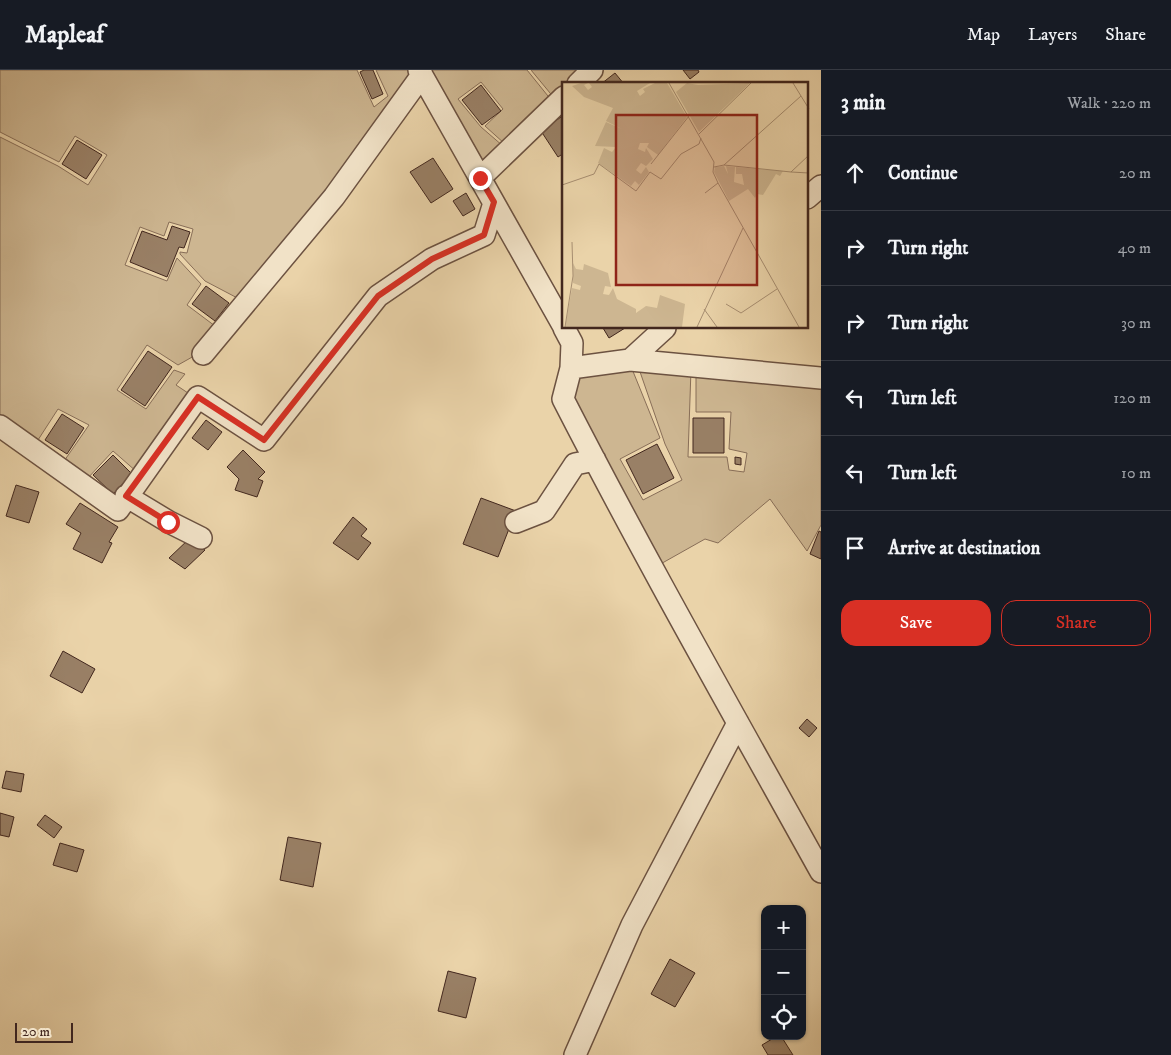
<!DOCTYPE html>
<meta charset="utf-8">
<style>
body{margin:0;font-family:"IM FELL DW Pica",serif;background:#20242c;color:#f1f3f6}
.controls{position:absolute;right:15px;bottom:15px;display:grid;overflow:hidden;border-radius:10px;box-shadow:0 1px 4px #0004}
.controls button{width:45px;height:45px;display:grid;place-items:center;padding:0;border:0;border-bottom:1px solid #363941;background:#171b24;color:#f1f3f6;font:25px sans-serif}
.scale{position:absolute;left:15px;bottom:12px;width:58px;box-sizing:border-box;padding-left:5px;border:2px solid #42271e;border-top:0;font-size:14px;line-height:18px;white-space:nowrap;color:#42271e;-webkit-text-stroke:4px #f1e2c7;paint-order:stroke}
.stop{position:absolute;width:15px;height:15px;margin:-11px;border:4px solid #d93025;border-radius:50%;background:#fff}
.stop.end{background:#d93025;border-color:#fff;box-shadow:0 1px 5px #0008}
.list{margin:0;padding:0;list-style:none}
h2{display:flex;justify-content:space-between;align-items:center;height:65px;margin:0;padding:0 20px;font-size:21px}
h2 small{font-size:16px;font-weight:400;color:#9ea1a6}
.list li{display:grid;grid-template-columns:32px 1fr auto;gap:15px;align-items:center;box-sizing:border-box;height:75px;padding:0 20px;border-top:1px solid #363941}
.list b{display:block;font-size:19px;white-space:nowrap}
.list em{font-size:16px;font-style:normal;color:#9ea1a6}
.actions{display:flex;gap:10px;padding:15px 20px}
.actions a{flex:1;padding:11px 0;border:1px solid #d93025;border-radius:15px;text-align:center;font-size:18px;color:#d93025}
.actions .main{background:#d93025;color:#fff}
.icon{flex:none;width:28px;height:28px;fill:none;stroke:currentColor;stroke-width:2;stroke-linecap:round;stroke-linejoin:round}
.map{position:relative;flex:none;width:821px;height:985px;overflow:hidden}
header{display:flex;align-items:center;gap:30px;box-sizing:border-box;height:70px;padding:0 25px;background:#171b24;border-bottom:1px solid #363941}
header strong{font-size:24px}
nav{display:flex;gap:28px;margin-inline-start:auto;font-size:18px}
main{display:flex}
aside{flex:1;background:#171b24}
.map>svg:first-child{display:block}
.green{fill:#cdb691;stroke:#886e58}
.building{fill:#998066;stroke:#42271e}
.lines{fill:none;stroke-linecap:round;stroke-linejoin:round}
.street-casing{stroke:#6c5241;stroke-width:24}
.street{stroke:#f1e2c7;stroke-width:21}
.route{stroke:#d93025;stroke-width:6}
.inset-road{fill:none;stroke:#a78e71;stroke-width:1}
.view{fill:#8f2418;fill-opacity:0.15;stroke:#8f2418;stroke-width:2.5}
.inset-edge{fill:none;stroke:#42271e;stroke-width:2.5}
</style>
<header>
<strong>Mapleaf</strong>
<nav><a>Map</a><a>Layers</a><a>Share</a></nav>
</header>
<main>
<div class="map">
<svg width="821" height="985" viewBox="0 0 821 985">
<rect width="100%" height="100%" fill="#ead3a9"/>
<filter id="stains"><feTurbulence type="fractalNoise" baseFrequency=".004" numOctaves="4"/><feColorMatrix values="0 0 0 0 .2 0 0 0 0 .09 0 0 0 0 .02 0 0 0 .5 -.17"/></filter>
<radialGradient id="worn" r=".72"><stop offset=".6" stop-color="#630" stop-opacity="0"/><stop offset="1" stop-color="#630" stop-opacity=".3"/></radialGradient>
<path class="green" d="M0,0H357L374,37L388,26L376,0H410L415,7L245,232L205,211L180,184V182L187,183L193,159L169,152L164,166L140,157L125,195L167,211L177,188L201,214L187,235L215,256L194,286L178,295L147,275L117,320L146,339L174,300L185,304L176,315L194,327L137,402L113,381L87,409L62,394L89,355L58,339L38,370L63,387L57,393L0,351V67L58,96L88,115L107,85L75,66L59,92L0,62Z
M426,0H527L552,31L505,74L485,56L503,39L481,12L458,29L481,57L503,76L483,97Z
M531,0H584L570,14H564L563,21L555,29Z
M630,294L660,368L620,389L643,430L682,410L665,374L638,296L691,299L688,387H727L729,400L744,402L747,383L729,379L731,342H696V301L821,312V455L807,481L770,429L718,473L705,469L657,496L567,327L576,300Z"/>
<path class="building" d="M364,0H373L383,24L372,29L360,2Z
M683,0H698L699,2L690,9Z
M615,3L624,14H601Z
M481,15L501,41L482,55L462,30Z
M561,47L564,51V83L558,87L541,61Z
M77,70L102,85L86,109L62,94Z
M433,88L453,119L431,133L410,102Z
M466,123L475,139L463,146L453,131Z
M172,156L190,162L184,178L179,177L167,207L130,192L142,161L167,170Z
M206,216L229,233L215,251L192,234Z
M603,258H625L609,268Z
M148,281L172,297L145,336L121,320Z
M62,344L84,358L67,384L45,370Z
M693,348H724V383H693Z
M206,350L222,362L208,380L192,368Z
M657,374L674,408L643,424L626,390Z
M243,380L265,402L258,409L263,411L257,427L235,420L239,409L227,397Z
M113,385L132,404L113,424L93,405Z
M735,387L741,388V395L735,394Z
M16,415L39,422L29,453L6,446Z
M481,428L516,441L498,487L463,474Z
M80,433L118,457L109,472L112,473L102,493L73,479L81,463L66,454Z
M353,447L367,459L361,466L371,473L358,490L333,473Z
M819,461L821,462V489L810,484Z
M190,468L205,480L185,499L169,488Z
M63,581L95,599L82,623L50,606Z
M807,649L817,658L809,667L799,658Z
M6,701L24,704L21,722L2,718Z
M0,743L14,747L9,767L0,765Z
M45,745L62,757L54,768L37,755Z
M288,767L321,773L313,817L280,810Z
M60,773L84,780L77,802L53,795Z
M670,889L695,903L675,937L651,924Z
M448,901L476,908L466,948L438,941Z
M777,966H781L793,985H768L762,975Z"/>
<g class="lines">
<defs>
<path id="street" d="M419,0L564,257
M578,14L592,0
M480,108L564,27
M807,128L821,116
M564,258L572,273L571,298L563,329C645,489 734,645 821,802
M203,284L334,127L422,5
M630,290L821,308
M571,298L630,290L665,258
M0,356L118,440L198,327L264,370L378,226L432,189L484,165L494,133
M126,426L169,452L201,468
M516,452L544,441L575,394L595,390
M575,985L632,855L738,653"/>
</defs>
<use href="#street" class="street-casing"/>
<use href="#street" class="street"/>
</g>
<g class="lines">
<path class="route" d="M168,452L126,426L198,327L264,370L378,226L432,189L484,165L494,132L480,108"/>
</g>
<g transform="translate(562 12)">
<rect width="246" height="246" fill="#ead3a9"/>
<path d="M19,1H26L22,3L26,8L30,5L27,1H88L75,9L78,14L83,10L81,7L93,1H105L125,35L96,73L85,65L87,61H78L76,67L83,70L84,66L91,77L84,84L79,81L74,88L79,92L84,85L87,90L77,103L73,99L69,104L36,81L42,66L50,70L54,65L33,64L44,40L60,47L44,39L51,26L22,15L10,4ZM125,1L136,3L188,1L137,50L114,10ZM162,84L166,92L164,84L173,85L172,100L182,103L180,92H174V85L221,89L218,94L214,92L201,113L195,112L193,116L186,107L167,119L152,90L153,85ZM11,181L14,187L21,188L22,182L46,191L49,205L43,204L41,212L47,213L51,206L55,217L74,227V231L84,224L95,226L98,213L123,222L120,245H3L10,206L18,208L19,204L11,201Z" fill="#cdb691"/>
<path class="inset-road" d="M107,1L152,80L151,90L156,101L237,245M231,1L247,27M137,52L189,1M89,82L127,34M162,83L229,90L247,73M152,85L162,83L239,14M229,90L247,91M0,103L32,92L37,82L74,109L88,90L99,97L119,72L137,62L139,56M143,111L156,101M164,222L179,231L215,207M142,227L155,245M3,245L11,194L10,160M135,245L181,146"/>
<path class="view" d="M54,33H195V203H54Z"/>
<rect width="246" height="246" class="inset-edge"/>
</g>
<rect width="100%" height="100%" filter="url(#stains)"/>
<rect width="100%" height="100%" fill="url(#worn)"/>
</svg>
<div class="controls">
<button>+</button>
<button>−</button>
<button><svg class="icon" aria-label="locate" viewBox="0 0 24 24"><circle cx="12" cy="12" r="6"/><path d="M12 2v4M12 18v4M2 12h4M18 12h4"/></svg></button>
</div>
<div class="scale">20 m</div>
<div class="stop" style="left:168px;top:452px"></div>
<div class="stop end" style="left:480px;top:108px"></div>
</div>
<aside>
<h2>3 min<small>Walk · 220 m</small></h2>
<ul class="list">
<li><svg class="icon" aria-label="ahead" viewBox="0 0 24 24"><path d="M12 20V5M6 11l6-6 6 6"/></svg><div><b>Continue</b></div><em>20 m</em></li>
<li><svg class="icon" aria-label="right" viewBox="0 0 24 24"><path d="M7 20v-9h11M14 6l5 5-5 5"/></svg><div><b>Turn right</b></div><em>40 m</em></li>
<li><svg class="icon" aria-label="right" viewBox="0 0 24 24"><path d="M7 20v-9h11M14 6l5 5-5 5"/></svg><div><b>Turn right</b></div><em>30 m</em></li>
<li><svg class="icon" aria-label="left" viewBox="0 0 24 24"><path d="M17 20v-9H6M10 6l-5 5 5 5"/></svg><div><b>Turn left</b></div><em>120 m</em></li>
<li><svg class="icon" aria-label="left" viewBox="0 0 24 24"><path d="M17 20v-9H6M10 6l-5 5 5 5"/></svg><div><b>Turn left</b></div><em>10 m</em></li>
<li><svg class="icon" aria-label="arrive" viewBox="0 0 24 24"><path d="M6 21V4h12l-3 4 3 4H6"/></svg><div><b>Arrive at destination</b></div></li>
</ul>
<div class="actions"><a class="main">Save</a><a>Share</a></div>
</aside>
</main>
